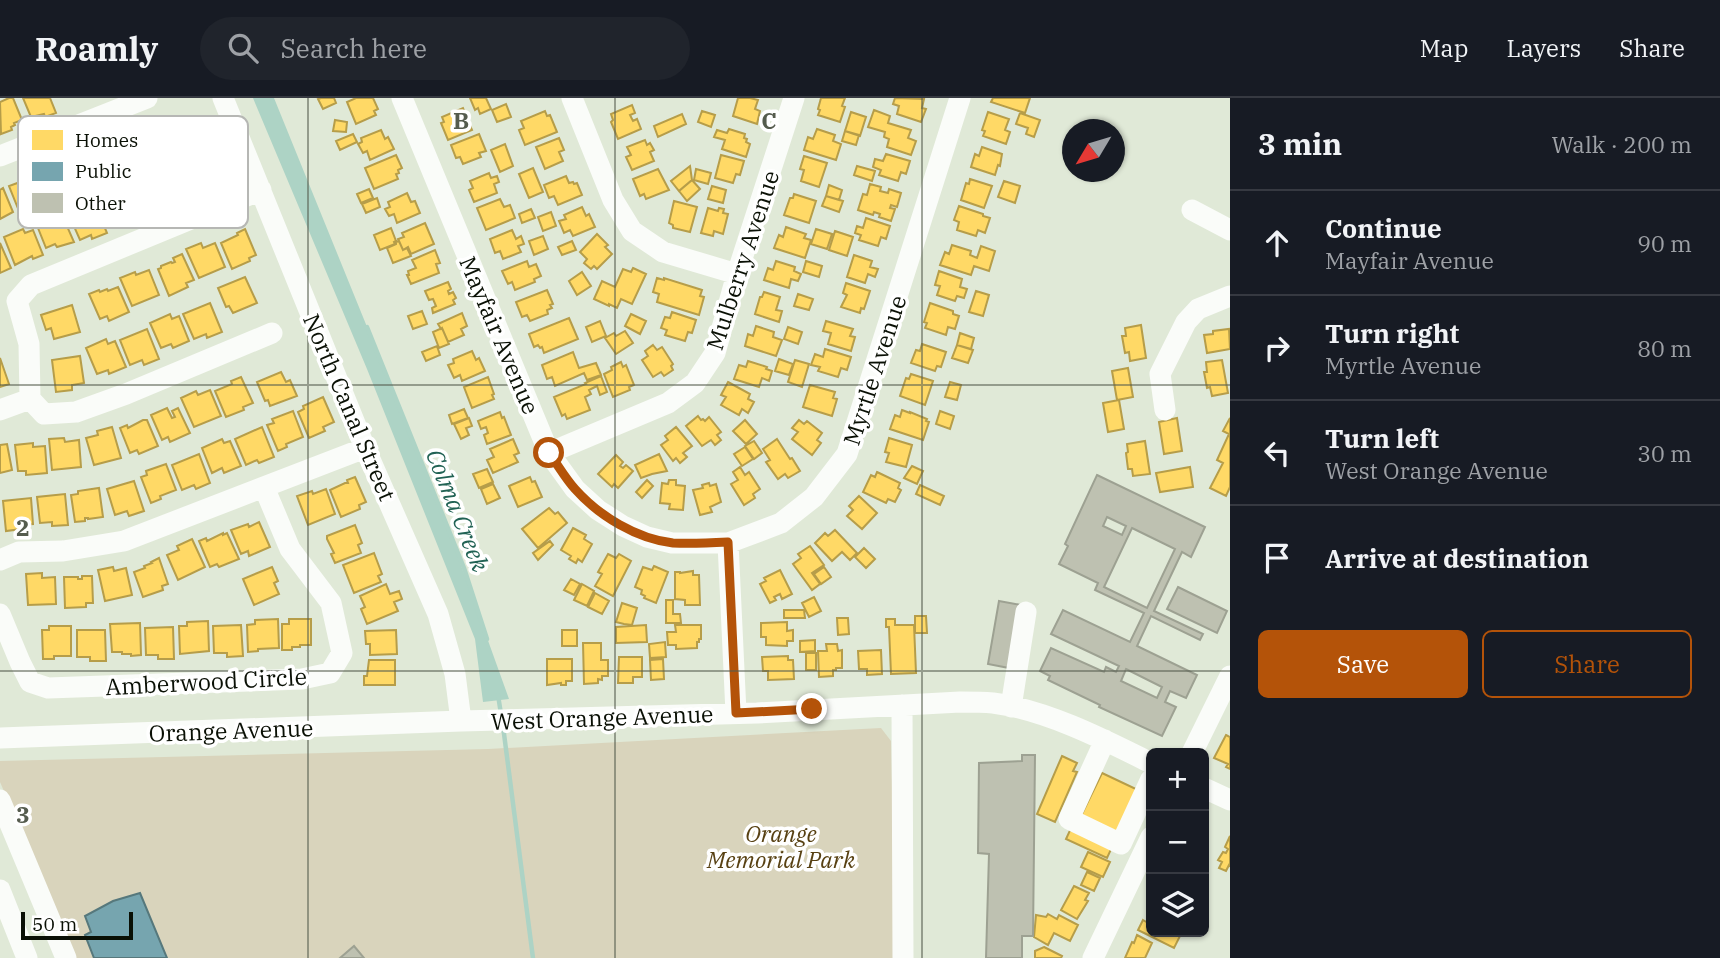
<!DOCTYPE html>
<meta charset="utf-8">
<style>
body{margin:0;font-family:"IBM Plex Serif",serif;background:#20242c;color:#f1f3f6}
.controls{position:absolute;right:21px;bottom:21px;display:grid;overflow:hidden;border-radius:10px;box-shadow:0 2px 5px #0004}
.controls button{width:63px;height:63px;display:grid;place-items:center;padding:0;border:0;border-bottom:2px solid #363941;background:#171b24;color:#f1f3f6;font:35px sans-serif}
.compass{position:absolute;left:1062px;top:21px;width:63px;height:63px;border-radius:50%;background:#171b24;box-shadow:0 2px 5px #0004;rotate:232deg}
.scale{position:absolute;left:21px;bottom:18px;width:112px;box-sizing:border-box;padding-left:7px;border:4px solid #0a1005;border-top:0;font-size:19px;line-height:24px;white-space:nowrap;color:#0a1005;-webkit-text-stroke:5px #fff;paint-order:stroke}
.stop{position:absolute;width:21px;height:21px;margin:-16px;border:5px solid #b45309;border-radius:50%;background:#fff}
.stop.end{background:#b45309;border-color:#fff;box-shadow:0 2px 7px #0008}
.list{margin:0;padding:0;list-style:none}
h2{display:flex;justify-content:space-between;align-items:center;height:91px;margin:0;padding:0 28px;font-size:30px}
h2 small{font-size:23px;font-weight:400;color:#9ea1a6}
.list li{display:grid;grid-template-columns:46px 1fr auto;gap:21px;align-items:center;box-sizing:border-box;height:105px;padding:0 28px;border-top:2px solid #363941}
.list b{display:block;font-size:26px;white-space:nowrap}
.list p{margin:0;font-size:23px;white-space:nowrap;color:#9ea1a6}
.list em{font-size:23px;font-style:normal;color:#9ea1a6}
.actions{display:flex;gap:14px;padding:21px 28px}
.actions a{flex:1;padding:16px 0;border:2px solid #b45309;border-radius:10px;text-align:center;font-size:24px;color:#b45309}
.actions .main{background:#b45309;color:#fff}
.icon{flex:none;width:38px;height:38px;fill:none;stroke:currentColor;stroke-width:2;stroke-linecap:round;stroke-linejoin:round}
.map{position:relative;flex:none;width:1230px;height:860px;overflow:hidden}
header{display:flex;align-items:center;gap:42px;box-sizing:border-box;height:98px;padding:0 35px;background:#171b24;border-bottom:2px solid #363941}
header strong{font-size:33px}
nav{display:flex;gap:38px;margin-inline-start:auto;font-size:24px}
.search{width:490px;height:63px;background:#20242c;display:flex;align-items:center;gap:18px;box-sizing:border-box;padding:0 24px;border-radius:38px;color:#9ea1a6;font-size:26px}
main{display:flex}
aside{flex:1;background:#171b24}
.map>svg:first-child{display:block}
.green{fill:#d9d4bc}
.water{fill:#add3c5}
.homes{fill:#ffd966;stroke:#b69d49;stroke-width:2}
.public{fill:#76a5af;stroke:#56787c;stroke-width:2}
.lines{fill:none;stroke-linecap:round;stroke-linejoin:round}
.stream{stroke:#add3c5;stroke-width:4.5}
.building{fill:#bec1b1;stroke:#9da192;stroke-width:2;fill-rule:evenodd}
.minor{stroke:#fafcf9;stroke-width:21}
.route{stroke:#b45309;stroke-width:9}
.grid{fill:none;stroke:#555c4e;stroke-width:2;stroke-opacity:0.55}
.labels{text-anchor:middle;dominant-baseline:central;stroke-width:7;stroke-linejoin:round;paint-order:stroke}
.street-label{font-size:23px;fill:#0a1005;stroke:#fff}
.park-label{font-size:23px;font-style:italic;fill:#584113;stroke:#fff}
.water-label{font-size:24px;font-style:italic;fill:#216254;stroke:#fff}
.key{fill:#fff;stroke:#b6b7b4;stroke-width:2}
.key-label{font-size:19px;fill:#0a1005}
.grid-label{font-size:23px;text-anchor:middle;font-weight:bold;fill:#555c4e;stroke:#fff;stroke-width:7;stroke-linejoin:round;paint-order:stroke}
</style>
<header>
<strong>Roamly</strong>
<div class="search"><svg class="icon" aria-label="search" viewBox="0 0 24 24"><circle cx="10" cy="10" r="6"/><path d="M15 15l6 6"/></svg>Search here</div>
<nav><a>Map</a><a>Layers</a><a>Share</a></nav>
</header>
<main>
<div class="map">
<svg width="1230" height="860" viewBox="0 0 1230 860">
<rect width="100%" height="100%" fill="#e0e9d7"/>
<path class="green" d="M881,630L891,643L896,860H76L0,684V663L488,651Z"/>
<path class="water" d="M253,0H274L439,406L509,601L483,604L475,541L367,271Z"/>
<path class="homes" d="M9,0H13L22,22L14,25L15,27L11,29L12,32L1,36L0,4Z
M23,0H50L56,15L45,19L44,16L31,19Z
M321,0H334L336,5L323,11L318,1Z
M356,0H373L378,11L374,13L376,17L356,26L347,4Z
M470,0H486L491,11L480,16L478,10L475,12Z
M738,0H750L758,2L755,11L760,13L757,26L733,18Z
M821,0H845L842,8L845,9L840,24L818,17L820,12L818,11Z
M895,0L924,1L922,10L926,11L921,24L897,16L899,8L893,6Z
M993,0H1030L1025,15L991,4Z
M506,6L511,19L497,24L492,12Z
M632,7L635,15L630,17L633,23L637,21L641,31L618,41L611,24L613,22L611,16Z
M463,10L466,18L461,20L463,25L468,23L472,32L448,42L441,25L444,24L442,19Z
M874,12L890,18L888,25L911,32L908,40L916,43L911,57L887,49L889,41L884,39L885,34L868,29Z
M545,13L547,18L550,17L557,34L525,47L519,32L524,30L521,23Z
M702,13L715,17L711,29L698,24Z
M851,14L866,19L860,38L845,33Z
M988,14L1009,21L1005,32L1010,34L1006,46L983,38L985,33L982,32Z
M1020,15L1040,22L1034,39L1026,36L1028,30L1016,26Z
M682,16L686,26L658,39L654,28Z
M335,22L347,24L346,34L333,33Z
M729,31L745,36L744,40L747,41L746,44L750,46L746,59L722,51L725,42L714,39L717,32L727,35Z
M817,31L835,37L833,43L841,46L836,62L804,52L808,39L813,41Z
M381,32L385,41L388,39L394,51L370,62L367,53L363,55L358,46L362,44L361,40Z
M845,33L859,37L856,47L842,43Z
M353,36L357,44L340,52L336,43Z
M479,36L486,53L479,55L481,59L463,66L460,59L456,60L451,47Z
M559,40L564,52L559,54L563,63L545,71L536,49Z
M645,42L647,47L650,45L654,52L650,54L654,63L632,72L626,59L631,57L627,49Z
M505,46L513,68L500,74L491,52Z
M982,49L1002,56L1000,68L998,67L995,77L971,69L975,56L979,58Z
M886,56L910,63L906,76L901,74L898,83L879,77L881,72L873,69L875,61L883,63Z
M396,57L402,70L398,72L399,75L396,76L398,81L374,91L365,70Z
M721,57L744,63L740,77L736,76L733,85L715,80Z
M804,58L827,65L819,89L801,83L804,72L800,71Z
M690,68L692,82L679,93L671,83Z
M857,68L875,73L872,83L854,77Z
M533,70L543,94L529,100L519,76Z
M658,71L669,92L646,101L644,96L640,98L633,81Z
M696,71L711,75L708,86L694,82Z
M30,75L42,103L19,113L9,88L20,84L19,80Z
M489,75L491,80L497,78L499,84L494,86L497,95L474,104L469,92L473,90L470,83Z
M566,78L569,85L573,84L574,86L577,85L582,97L558,107L554,98L549,100L544,87Z
M970,81L992,88L984,110L961,102L966,85L969,86Z
M692,82L700,91L687,103L679,93Z
M1004,83L1020,88L1015,105L998,99Z
M870,86L881,89L880,93L888,95L889,91L901,95L897,109L891,107L890,110L895,111L891,123L879,119L880,116L874,114L873,117L858,112L863,96L867,97Z
M829,87L842,92L839,102L826,98Z
M712,88L726,92L723,105L708,101Z
M3,90L13,114L0,121V92Z
M369,91L373,100L361,105L357,96Z
M407,95L411,104L415,103L420,115L397,125L394,116L389,118L385,111L390,109L388,104Z
M794,96L816,103L809,125L784,117L790,100H793Z
M826,98L843,103L839,114L822,108Z
M377,100L380,109L366,115L362,106Z
M500,101L504,109L510,107L515,120L486,132L477,110Z
M674,103L697,109L690,134L673,130V127L669,125Z
M95,106L107,135L92,141L91,137L80,142L69,117Z
M959,108L983,116V118L990,120L985,135L978,132L976,138L957,132L959,124L954,122Z
M582,109L586,118L589,116L595,129L573,138L570,132L564,135L559,123L566,121L564,117Z
M708,110L718,113L719,110L724,111L723,115L728,116L723,136L714,133L713,138L701,135Z
M531,111L535,120L522,125L519,116Z
M551,114L556,128L543,133L538,119Z
M55,117L57,122L63,119L74,144L57,149L55,146L46,150L36,125Z
M866,120L890,128L886,141L881,139L878,148L859,142L861,137L855,135L857,128L863,130Z
M425,125L434,146L411,156L408,149L403,152L398,141L404,139L402,135Z
M786,129L806,136L804,140L811,142L805,160L774,150L779,137L783,139Z
M391,130L396,143L394,144L395,146L380,152L374,137Z
M23,131L25,135L33,132L43,157L33,161L32,158L15,167L4,139Z
M245,131L256,157L249,160L250,163L232,171L221,145L238,137L237,135Z
M816,131L832,136L827,151L811,146Z
M512,132L516,141L521,138L524,146L518,148L521,154L503,161L500,153L495,155L490,141Z
M835,133L853,139L847,158L829,152Z
M597,136L608,147L605,149L612,156L597,171L594,168L591,171L584,165L587,161L580,154Z
M543,138L548,151L534,157L529,143Z
M399,143L403,152L407,150L411,158L393,165L387,150L396,146V144Z
M572,143L576,152L562,157L558,149Z
M0,145L11,170L0,175Z
M201,145L203,150L215,145L225,169L199,180L186,151Z
M952,147L971,153L970,157L977,160L981,148L995,153L989,173L974,168L971,177L940,167L945,154L949,156Z
M435,152L440,165L436,166L439,175L411,186L407,177H409L408,173L416,170L412,162Z
M182,156L194,182L186,185L188,189L169,198L158,171L161,170V168L171,164L172,165L175,164L173,160Z
M854,157L872,163L870,169L878,171L875,179L868,176L865,185L847,179Z
M527,163L529,169L536,166L541,178L534,181L535,184L515,192L512,184L508,186L502,173Z
M776,163L795,169L794,173L801,176L798,183L791,181L789,190L764,182L768,170L773,172Z
M806,163L822,168L819,179L803,174Z
M633,170L646,176L632,206L621,201L617,210L609,206V208L594,201L602,183L615,189L623,171L631,174Z
M149,172L159,197L132,208L120,180L135,174L136,177Z
M939,173L962,181L960,189L967,191L964,200L957,198L955,203L937,197L940,188L935,187Z
M582,174L591,188L577,197L569,183Z
M245,179L257,205L233,215L229,208L226,209L218,190Z
M657,180L664,182V180L702,192L700,198L704,199L699,217L657,204L659,196L653,194Z
M448,184L451,191L448,193L449,196L453,194L456,200L453,202L455,206L433,215L432,210L436,208L433,201L429,202L425,193Z
M846,185L870,193L864,211L861,210L860,215L841,209L847,197L843,195Z
M118,189L129,214L109,223L107,218L100,221L89,196L99,192L100,194L107,191L108,193Z
M547,192L553,206L550,207L552,210L547,212L548,216L530,223L527,217L522,219L516,204Z
M976,193L989,197L983,218L969,214Z
M764,194L780,199L776,212L782,213L779,224L755,216L760,199H762Z
M798,196L813,201L809,212L794,208Z
M210,205L222,234L207,240L206,236L194,241L183,216Z
M930,205L953,213V216L959,218L955,231L948,229L946,237L925,230L927,225L924,224Z
M72,207L80,234L54,241L51,230L46,232L41,217Z
M422,213L427,226L413,231L408,218Z
M672,214L696,222L692,235L688,234L685,243L665,237L667,232L661,230L665,219L670,220Z
M462,215L467,228L461,231L464,237L448,244L442,230L441,231L438,226Z
M170,216L172,221L179,218L189,243L173,250L171,246L161,250L150,225Z
M631,216L646,223L640,236L625,228Z
M569,220L578,241L544,255L542,249L540,250L538,247L534,249L529,236Z
M600,223L606,238L592,244L586,229Z
M826,223L853,231L850,238L855,239L851,253L828,246L831,235L823,233Z
M1141,227L1146,260L1130,263L1129,254L1125,255L1122,238H1126L1125,230Z
M756,228L774,234L773,239L782,242L776,258L745,248L748,236L753,238Z
M788,229L802,234L798,246L784,241Z
M442,230L449,246L439,250L433,234Z
M147,231L159,261L144,267L142,262L130,267L120,242Z
M1229,231L1230,251L1207,255L1204,237L1213,236V233Z
M625,233L633,245L616,256L605,240L614,235L616,238Z
M960,235L974,240L971,251L957,247Z
M106,241L108,246L115,243L126,269L109,276L108,272L97,276L86,250Z
M922,246L946,254L941,269L937,268L935,273L911,265L916,252L920,253Z
M653,247L657,252L662,249L673,266L671,268L673,272L664,278L661,274L653,279L642,262L648,258L645,253Z
M957,247L973,252L968,265L952,260Z
M437,248L440,257L426,263L422,254Z
M825,251L851,259L847,272L841,270L838,279L818,273L820,269L811,267L815,256L823,259Z
M472,253L476,262L479,260L485,273L462,283L460,277L454,280L448,267L454,265L453,261Z
M573,254L579,270L596,265L601,277L587,282L584,275L555,288L552,279L547,281L542,267Z
M80,258L84,285L72,287V292L56,294L52,262Z
M0,260L9,286L0,289Z
M779,261L793,266L789,277L775,273Z
M795,262L809,266L802,289L788,284Z
M1222,262L1228,295L1212,298L1210,289L1207,290L1204,274H1207L1206,264Z
M748,263L767,269L766,271L772,273L769,283L762,280L759,289L734,281L739,267L746,269Z
M621,264L623,269L626,267L634,287L629,289L630,292L613,299L604,276L612,272L611,269Z
M1128,270L1133,299L1117,302L1112,273Z
M281,274L286,284L290,282L297,298L270,308L268,302L265,303L257,284Z
M911,276L933,283L925,307L900,298L906,280L909,281Z
M601,278L607,294L600,297L597,288L589,292L591,296L585,299L590,312L567,321L565,316L562,318L554,299L586,286L585,285Z
M241,279L253,305L243,309L244,312L226,319L215,293L232,286L231,283Z
M488,279L494,296L492,297L494,301L472,310L464,289Z
M728,284L750,296L748,301L754,304L748,315L742,311L739,317L721,307L726,299L721,297Z
M950,284L961,287L957,302L945,299Z
M810,287L835,294L833,300L837,301L832,318L803,309Z
M210,292L221,318L194,329L181,300L196,293L198,297Z
M323,299L334,324L323,329L325,333L309,340L298,314L304,311L303,308Z
M1119,302L1124,331L1108,334L1103,305Z
M167,310L172,320L175,319L172,313L178,310L190,335L170,344L168,339L162,342L151,317Z
M464,311L468,320L452,326L449,317Z
M902,312L910,315V314L927,321L926,323L929,324L923,342L890,331L895,317L900,319Z
M293,313L303,339L286,346L287,349L278,353L267,327L274,325L272,321Z
M940,313L954,318L950,331L936,326Z
M500,314L502,320L504,319L511,337L487,346L484,337L488,335L486,329L481,331L478,323Z
M698,318L701,322L703,321L705,323L709,319L721,334L717,337L721,342L715,347L711,342L702,348L686,328Z
M469,320L472,328L466,330L469,337L461,341L454,326Z
M1177,320L1182,353L1164,356L1159,324Z
M1230,320V389L1226,398L1210,390L1223,365L1217,362L1229,336L1223,333Z
M143,322H147L158,348L139,356L137,352L130,355L120,330L127,327L128,330Z
M745,322L757,336L746,346L733,333Z
M799,322L804,326L807,323L822,335L817,342L821,345L812,357L792,341L798,334L792,330Z
M112,329L121,360L94,367L86,340L98,337L97,333Z
M262,329L274,359L259,365L257,362L246,367L235,341Z
M676,329L692,348L683,355L687,359L680,365L676,360L673,363L661,347L668,342L665,338Z
M64,340L65,344L79,342L81,369L52,372L49,341Z
M889,340L912,347L906,369L886,364L889,355L885,354Z
M222,341L224,345L230,343L241,368L224,375L222,370L212,375L202,350Z
M513,341L519,355L514,357L518,364L493,375L487,362L494,359L490,351Z
M777,341L790,361L792,360L800,373L788,380L785,376L778,381L766,364L770,362L763,351Z
M754,343L762,355L754,361L745,348Z
M1145,343L1150,376L1133,378L1132,371H1128L1126,355L1128,354L1127,346Z
M33,345V349L45,348L47,375L26,377V373H18L15,347Z
M7,346L12,372L0,375V347Z
M745,349L753,361L742,368L734,356Z
M199,356L210,385L196,391L194,387L182,392L172,367Z
M659,356L667,373L652,376L641,380L635,367Z
M616,357L623,364L620,368L623,370L626,367L633,373L618,390L614,386L612,389L598,376Z
M166,366L176,392L160,398L161,401L151,405L141,379L147,377L146,373Z
M912,368L923,373L917,386L904,380Z
M740,369L745,377L749,374L760,391L753,396L755,400L744,407L731,386L738,382L733,374Z
M1190,369L1193,389L1160,394L1156,375Z
M487,371L493,384L479,390L473,376Z
M877,374L900,385L898,390L901,392L895,404L888,401L886,405L863,394L871,377L875,379Z
M355,379L366,404L359,407L360,411L341,419L330,392L345,385H348L347,382Z
M530,379L532,384L535,383L542,399L518,409L509,388Z
M647,382L653,388L642,400L636,394Z
M669,382H676V387L685,388L683,412L669,411L670,406L660,405L662,385L668,386Z
M134,383L144,413L129,418L127,413L115,417L107,391Z
M709,385L710,388L716,386L721,404L710,409L712,414L700,417L693,392L703,390L702,387Z
M493,386L500,400L487,406L481,391Z
M920,387L944,398L940,407L916,396Z
M99,390L103,419L88,421V420H85V423L75,424L71,397L78,396V393Z
M326,391L335,416L308,427L297,398L312,393L313,396Z
M65,396L68,427L52,428V424L40,425L37,399Z
M859,398L877,415L862,431L847,418L853,412L849,408Z
M31,400L33,426L21,427V431L6,433L3,403Z
M549,410L555,416L558,414L567,425L538,450L522,431Z
M259,424L270,449L249,458L248,453L241,456L231,432L248,426L249,429Z
M355,427L362,445L358,447L361,455L335,465L331,456L334,455L327,441V438Z
M573,430L586,437L584,441L592,446L582,464L578,461L576,465L569,461L571,458L561,452Z
M835,432L857,455L850,462L842,454L832,463L815,445L825,435L828,438Z
M223,435V437L227,435L239,461L219,469L217,466L210,469L199,443L206,440L207,443Z
M192,441L205,469L178,482L167,457L179,452L177,448Z
M550,443L553,447L538,462L533,455Z
M810,448L824,467L812,475L820,486L812,492L793,466L801,460L798,456Z
M864,450L875,461L866,470L855,459Z
M374,455L382,476L378,478L381,484L354,495L343,467Z
M608,456L616,460L619,456L631,463L613,498L595,488L602,476L598,474Z
M159,460L168,486L162,488L163,492L143,499L134,474L145,470L144,468L152,465L151,464Z
M654,468L668,474L656,505L644,500L645,498L641,496L642,492L635,489L643,469L652,472Z
M113,469L114,473L126,470L132,497L105,503L98,472Z
M272,469L278,483L274,485L279,496L254,507L243,481Z
M824,469L831,479L821,486L814,476Z
M780,472L792,496L782,501L780,496L774,499L776,502L770,505L760,486L766,483L764,480Z
M693,473V477H699L700,507H685V502L675,501V474H680V475Z
M42,475V480L55,479L56,506L28,507L26,476Z
M82,478H92L93,505H86V509L65,510L64,479H78V481H82Z
M571,481L580,486L574,497L564,492Z
M386,486L390,496L399,493L402,501L394,504L398,513L367,526L361,511L365,509L360,498Z
M582,486L594,493L587,508L574,502Z
M595,495L609,503L602,516L588,509Z
M814,499L821,513L809,519L802,505Z
M666,502H673V516H680L681,525H666Z
M622,505L637,510L632,527L624,526L616,524Z
M784,512H804L805,520H784Z
M915,518H926L927,535H915Z
M837,520H848L849,536L838,537Z
M278,521L279,550L258,551V553L248,554L247,527L255,526V522Z
M289,521H311V547H300V549H292V552H282V526H289Z
M886,521H895V527H914L916,575L891,576L889,529H886Z
M208,523L209,553L180,556L179,528H187V524Z
M787,524V533L793,532V543H787V548L766,547V539H761V525Z
M140,525L141,557L131,558V556H122V554H112L110,526Z
M241,527L243,558L227,559V555H214L213,528Z
M646,527L647,544L616,545V529Z
M675,527H701V541H699V544H697V550L676,551V547H668L667,534H676Z
M49,528H71V558H54V561H43L42,532H49Z
M173,529L174,561H158V557H146L145,530Z
M77,532H105L106,563H90V559H77Z
M396,532L397,556L370,557V546H366L365,533Z
M562,532H577V548H562Z
M815,542V553L800,554V543Z
M665,544L666,559L650,560L649,546Z
M583,545H601V562H608V578H602V582L598,581V585L584,586Z
M826,546H837L838,553L842,552V570H836V572H833V578L819,579L818,553H827Z
M881,552L882,576L867,577V571H859L858,553Z
M806,555H816V572H806Z
M788,558V562H793L794,581L768,582V573H763L762,559Z
M619,559H642V579H633V585H618Z
M547,561H572V583H566V587H561V585L547,587Z
M663,561L664,581L651,582L650,562Z
M369,562H395V587H364V578H367Z
M1226,637L1230,639V671L1226,669L1228,666L1214,660Z
M1062,658L1077,665L1073,673L1077,674L1055,724L1037,716Z
M1102,675L1138,692L1115,739L1079,722Z
M1072,728L1113,747L1107,760L1066,741Z
M1230,738V768L1229,767L1226,773L1219,770L1222,764L1218,762L1223,754L1226,755L1228,751L1225,749Z
M1088,754L1110,764L1103,779L1081,769Z
M1087,774L1100,780L1094,793L1081,787Z
M1074,788L1089,795L1085,802L1088,803L1077,821L1061,812Z
M1048,816L1057,821L1059,817L1078,827L1070,843L1054,835L1048,847L1034,839L1036,817L1046,819Z
M1143,822L1150,826L1151,824V834H1172L1180,838L1174,850L1138,832Z
M1137,837L1152,845L1145,860H1125L1132,844L1134,845Z
M1044,849L1062,858L1061,860H1035V853Z"/>
<path class="public" d="M140,795L167,860H94L85,837L91,834L85,818L113,803Z"/>
<g class="lines">
<path class="stream" d="M367,229L464,470L487,541
M498,597L501,616
M503,628L533,860"/>
</g>
<path class="building" d="M1097,377L1205,429L1191,459L1182,454L1154,513L1203,536L1200,542L1151,518L1137,548L1197,577L1186,600L1170,593L1165,604L1176,609L1162,638L1099,609L1100,607L1048,582L1050,578L1040,573L1051,550L1104,574L1106,569L1116,574L1119,568L1051,536L1063,512L1130,544L1144,515L1095,492L1098,485L1059,466L1068,448L1065,446ZM1107,419L1126,428L1122,437L1103,428ZM1132,430L1175,451L1147,510L1104,489ZM1126,571L1162,589L1157,600L1121,583Z
M1178,489L1227,513L1217,535L1167,511Z
M999,503L1021,507L1009,570L988,566Z
M1022,657H1035L1033,838H1022V860H986L989,756L978,755L979,665L1022,663Z
M354,848L364,860H340Z"/>
<g class="lines">
<path class="minor" d="M223,0L365,350L438,516L455,576L461,623
M402,0L549,355L575,391L598,412L623,428L647,439L672,445H728L781,425L814,399L847,356L960,0
M572,0L613,102L632,133L663,154L737,176
M0,58L147,0
M1192,112L1230,132
M30,301L29,246L17,203L31,187L261,92
M30,301L44,316L76,314L126,296L272,235
M0,312L30,301
M1165,312L1160,276L1186,224L1198,211L1230,198
M549,355L668,305L695,285L715,255L737,176L794,0
M728,445L736,615
M0,462L19,454L63,453L124,443L365,350
M0,516L20,564L30,584L48,590L302,581L330,575L342,555L331,505L290,451L264,389
M902,607L903,860
M1011,609L1026,514
M0,640L461,623L757,615L960,604C971,604 982,604 993,605C1046,612 1103,641 1151,665
M1105,642L1069,721L1121,746L1151,681
M1192,655L1230,578
M1204,690L1230,702
M0,702L66,860
M0,792L27,860
M1093,860L1151,739"/>
</g>
<g class="lines">
<path class="route" d="M549,355C558,367 565,380 575,391C599,418 637,441 673,445C691,446 710,445 728,444L736,615L812,611"/>
</g>
<path class="grid" d="M308,0V860M615,0V860M922,0V860M0,287H1230M0,573H1230"/>
<g class="labels">
<g class="street-label">
<text transform="translate(742 162) rotate(-72)">Mulberry Avenue</text>
<text transform="translate(500 237) rotate(67)">Mayfair Avenue</text>
<text transform="translate(874 272) rotate(-72)">Myrtle Avenue</text>
<text transform="translate(350 309) rotate(67)">North Canal Street</text>
<text transform="translate(206 583) rotate(-3)">Amberwood Circle</text>
<text transform="translate(602 619) rotate(-2)">West Orange Avenue</text>
<text transform="translate(231 632) rotate(-2)">Orange Avenue</text>
</g>
<g class="park-label">
<text x="781" y="735">Orange<tspan x="781" dy="26">Memorial Park</tspan></text>
</g>
<g class="water-label">
<text transform="translate(458 412) rotate(68)">Colma Creek</text>
</g>
</g>
<rect x="18" y="18" width="230" height="112" rx="10" class="key"/>
<rect x="32" y="32" width="31" height="20" fill="#ffd966"/>
<rect x="32" y="64" width="31" height="19" fill="#76a5af"/>
<rect x="32" y="95" width="31" height="20" fill="#bec1b1"/>
<g class="key-label">
<text x="75" y="49">Homes</text>
<text x="75" y="80">Public</text>
<text x="75" y="112">Other</text>
</g>
<g class="grid-label">
<text x="461" y="31">B</text>
<text x="769" y="31">C</text>
<text x="23" y="438">2</text>
<text x="23" y="725">3</text>
</g>
</svg>
<div class="controls">
<button>+</button>
<button>−</button>
<button><svg class="icon" aria-label="layers" viewBox="0 0 24 24"><path d="M12 4l9 5-9 5-9-5zM3 14l9 5 9-5"/></svg></button>
</div>
<svg class="compass" viewBox="-18 -18 36 36"><path d="M0-13l5 13h-10z" fill="#e53935"/><path d="M0 13l5-13h-10z" fill="#9ea1a6"/></svg>
<div class="scale">50 m</div>
<div class="stop" style="left:549px;top:355px"></div>
<div class="stop end" style="left:812px;top:611px"></div>
</div>
<aside>
<h2>3 min<small>Walk · 200 m</small></h2>
<ul class="list">
<li><svg class="icon" aria-label="ahead" viewBox="0 0 24 24"><path d="M12 20V5M6 11l6-6 6 6"/></svg><div><b>Continue</b><p>Mayfair Avenue</p></div><em>90 m</em></li>
<li><svg class="icon" aria-label="right" viewBox="0 0 24 24"><path d="M7 20v-9h11M14 6l5 5-5 5"/></svg><div><b>Turn right</b><p>Myrtle Avenue</p></div><em>80 m</em></li>
<li><svg class="icon" aria-label="left" viewBox="0 0 24 24"><path d="M17 20v-9H6M10 6l-5 5 5 5"/></svg><div><b>Turn left</b><p>West Orange Avenue</p></div><em>30 m</em></li>
<li><svg class="icon" aria-label="arrive" viewBox="0 0 24 24"><path d="M6 21V4h12l-3 4 3 4H6"/></svg><div><b>Arrive at destination</b></div></li>
</ul>
<div class="actions"><a class="main">Save</a><a>Share</a></div>
</aside>
</main>
